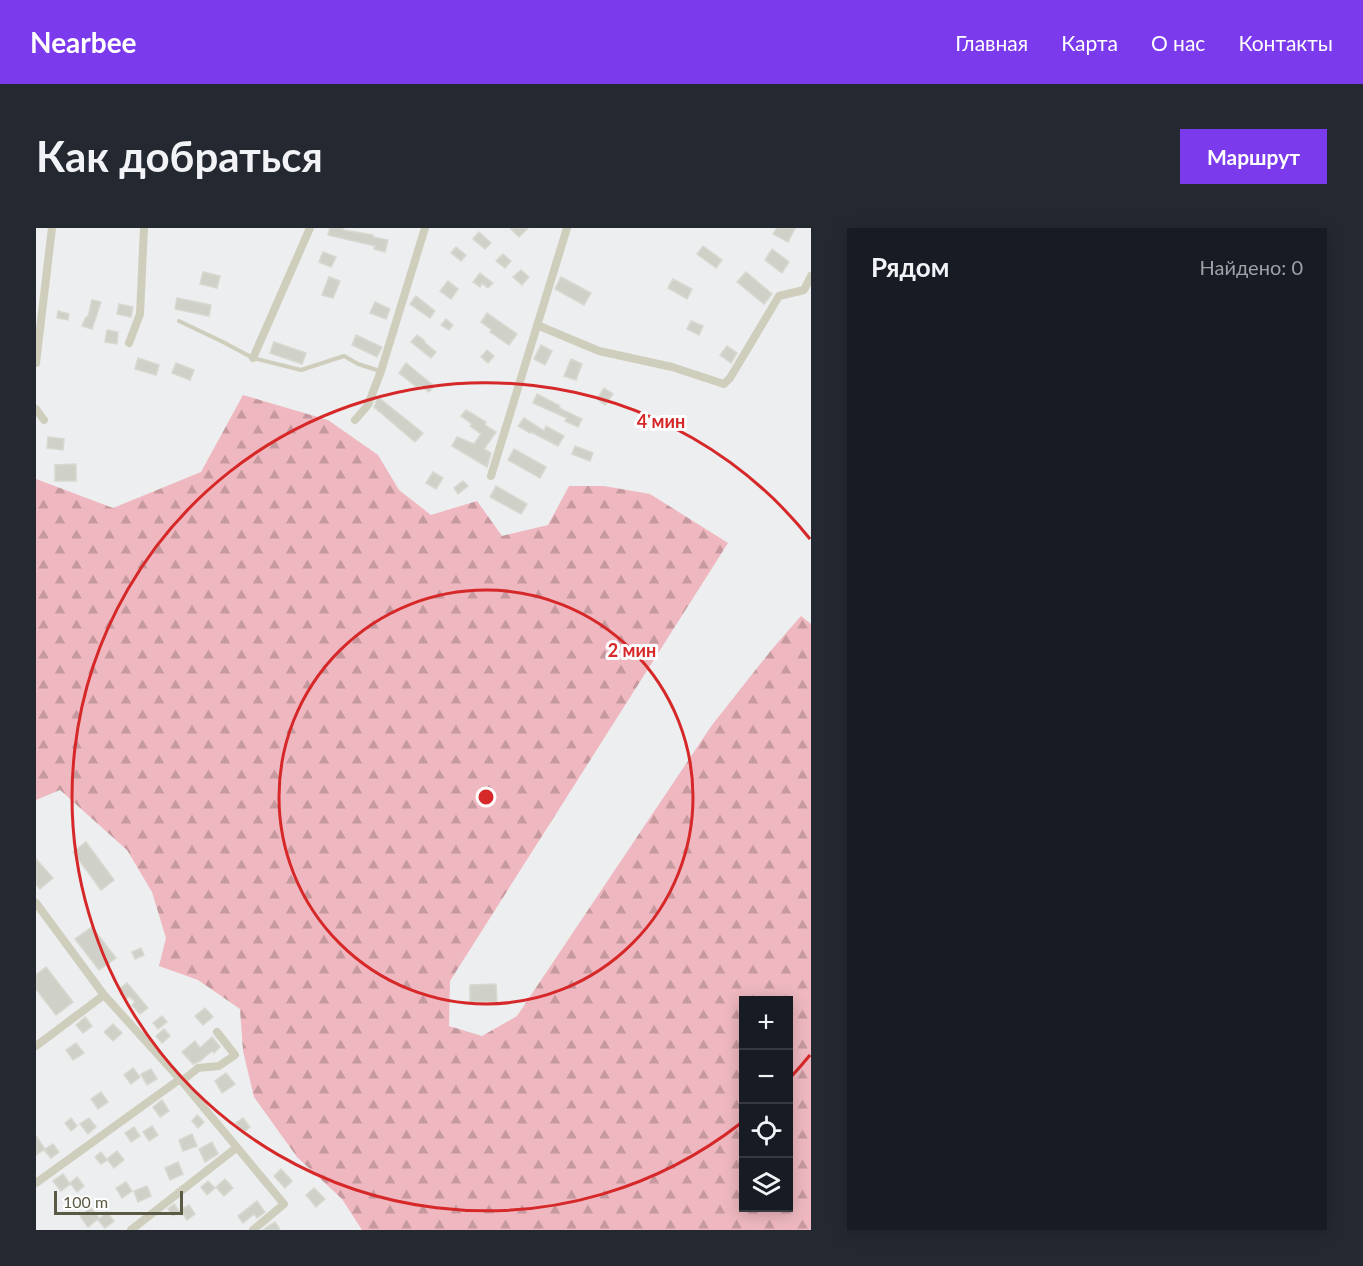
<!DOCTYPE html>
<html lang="ru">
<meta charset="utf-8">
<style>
body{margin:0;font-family:Lato,sans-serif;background:#242831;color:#f1f3f6}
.controls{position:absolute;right:18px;bottom:18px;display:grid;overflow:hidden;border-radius:0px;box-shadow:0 3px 15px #0003}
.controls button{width:54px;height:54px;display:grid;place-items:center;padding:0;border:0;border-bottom:2px solid #363941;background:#171b24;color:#f1f3f6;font:30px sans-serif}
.scale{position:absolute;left:18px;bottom:15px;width:129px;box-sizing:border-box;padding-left:6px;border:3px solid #5a5944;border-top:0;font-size:16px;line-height:21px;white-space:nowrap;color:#5a5944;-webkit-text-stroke:4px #fff;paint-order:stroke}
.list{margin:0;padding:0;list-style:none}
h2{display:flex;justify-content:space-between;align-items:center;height:78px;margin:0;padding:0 24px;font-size:26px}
h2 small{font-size:20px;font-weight:400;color:#9ea1a6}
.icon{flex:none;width:33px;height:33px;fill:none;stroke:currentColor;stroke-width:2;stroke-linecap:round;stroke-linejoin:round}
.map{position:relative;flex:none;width:775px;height:1002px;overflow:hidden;border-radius:0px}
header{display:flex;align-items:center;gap:36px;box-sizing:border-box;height:84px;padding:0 30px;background:#7c3aed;color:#fff}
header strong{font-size:28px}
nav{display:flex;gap:33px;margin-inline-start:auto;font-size:21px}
.intro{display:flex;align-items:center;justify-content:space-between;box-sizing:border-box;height:144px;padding:0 36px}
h1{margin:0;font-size:42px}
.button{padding:15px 27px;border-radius:0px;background:#7c3aed;color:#fff;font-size:21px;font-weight:700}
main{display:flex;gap:36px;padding:0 36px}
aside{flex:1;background:#171b24;border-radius:0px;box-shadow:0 3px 15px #0003}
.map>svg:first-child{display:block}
.forest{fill:url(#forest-firs);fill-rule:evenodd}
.building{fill:#cfd1c8;stroke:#d7d8d0;stroke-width:1.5}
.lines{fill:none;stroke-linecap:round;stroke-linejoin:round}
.lane{stroke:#cfcebc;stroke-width:4}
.street{stroke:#cfcebc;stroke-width:8}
.ring{fill:none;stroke:#d62828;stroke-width:3}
.centre{fill:#d62828;stroke:#fff;stroke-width:3}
.ring-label{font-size:18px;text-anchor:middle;font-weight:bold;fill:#d62828;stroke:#fff;stroke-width:6;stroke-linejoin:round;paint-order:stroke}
</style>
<header>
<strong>Nearbee</strong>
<nav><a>Главная</a><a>Карта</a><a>О нас</a><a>Контакты</a></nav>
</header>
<div class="intro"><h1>Как добраться</h1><a class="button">Маршрут</a></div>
<main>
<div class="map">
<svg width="775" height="1002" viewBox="0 0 775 1002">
<defs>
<pattern id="forest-firs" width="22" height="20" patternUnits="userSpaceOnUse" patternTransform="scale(1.5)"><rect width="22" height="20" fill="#efb8c0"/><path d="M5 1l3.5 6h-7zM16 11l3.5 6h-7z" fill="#c5999e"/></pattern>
</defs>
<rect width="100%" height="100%" fill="#eceeef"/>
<path class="forest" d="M207,167L292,192L342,227L363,262L395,287L441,273L466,308L512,297L533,258H568L614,266L692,315L414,753L413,798L446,808L481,788L676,497L737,420L765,388L775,396V1002H326L306,971L261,929L218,869L207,823L204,781L162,752L123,738L130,710L116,664L91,622L24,562L0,572V251L77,280L165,244ZM708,772H752V980H708Z"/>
<path class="building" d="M294,0H307V2L337,7V9L352,12L349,24L338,21L339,18L292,7Z
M474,0H492L483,9Z
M741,0H759L752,14L737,6Z
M443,4L455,15L449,21L437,11Z
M667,18L686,32L680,40L661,26Z
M420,19L430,27L425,33L415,25Z
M736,21L753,34L746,45L729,32Z
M287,24L300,29L295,39L283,34Z
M467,26L475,33L469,40L460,33Z
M485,42L493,49L486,57L477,49Z
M167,44L184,48L181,60L164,56Z
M710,44L736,66L728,76L701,54Z
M444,45L457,55L452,60L446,55L444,59L437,54Z
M293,49L304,53L297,70L286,67Z
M525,49L555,65L548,77L519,61Z
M637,51L656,61L651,71L632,60Z
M412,53L422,61L415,71L404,63Z
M380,68L399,83L394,90L374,76Z
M141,70L175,77L173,88L139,81Z
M56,72L65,74L56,101L46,98L50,89H52Z
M339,74L354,81L350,91L334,85Z
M83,76L97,79L95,89L81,86Z
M22,83L33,86L32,92L21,90Z
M451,85L481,106L473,117L454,104L456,102L445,94Z
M410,91L417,97L413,102L405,97Z
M655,93L667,98L663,107L651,101Z
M71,102L82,104L81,116L69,114Z
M320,107L346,119L341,129L316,117Z
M381,107L389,113L388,114L400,124L395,130L375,114Z
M238,114L270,125L266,136L234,125Z
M505,117L516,123L509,137L498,131Z
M691,118L701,125L695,135L684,127Z
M451,122L458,128L452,135L445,129Z
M102,130L123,137L120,147L99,141Z
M535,131L546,136L540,152L528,148Z
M140,135L158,142L154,152L136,145Z
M370,135L398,158L393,164L384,157L382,160L363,145Z
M568,160L577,166L569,177L561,171Z
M501,166L524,178L523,180L546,191L542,199L529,193L531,190L497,175Z
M342,169L387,205L379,214L338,179Z
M430,182L450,194L449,197L460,204L448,221L455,225L451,239L416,218L421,209L438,216L445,206L434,198L436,196L425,188Z
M488,190L508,203L510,198L528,208L522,218L495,204L494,205L482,198Z
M12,209L28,211L27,222L11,220Z
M539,218L557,225L554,233L536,226Z
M478,221L510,239L504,250L472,232Z
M40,236V253H19V237Z
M397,244L407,250L400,261L390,255Z
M427,253L432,258L422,266L418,260Z
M460,258L491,276L485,286L454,269Z
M50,614L78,652L65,662L37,624Z
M0,631L17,650L4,661L0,656Z
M56,699L80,730L63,742L39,711Z
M105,720L108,727L99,731L96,724Z
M10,739L37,774L20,787L0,761V747Z
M91,755L112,780L104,786L96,777L99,774L93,768L91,770L83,761Z
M460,756L461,774H434V757Z
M169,780L177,789L167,797L159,788Z
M126,788L131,794L122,801L117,795Z
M49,789L56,798L47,805L40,797Z
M77,796L86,805L77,813L68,804Z
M128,801L134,808L126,815L120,808Z
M176,809L184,819L178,825L176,823L164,833L157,836L146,824L159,813L164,820Z
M40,815L48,825L37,832L30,822Z
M97,840L104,849L95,856L88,847Z
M115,841L121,851L111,857L105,846Z
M190,845L199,856L186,865L179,853Z
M65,864L72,874L62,881L55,871Z
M126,872L133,883L124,889L117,879Z
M161,887L168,894L162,900L156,893Z
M35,890L41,898L35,903L29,895Z
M53,890L60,899L52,906L44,896Z
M207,890L214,899L207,905L200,895Z
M116,898L122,907L113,913L107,904Z
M98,899L104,908L95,914L89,905Z
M156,906L161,918L147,923L143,912Z
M0,908L9,921L0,927Z
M176,914L182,926L169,934L163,921Z
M17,916L23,924L15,930L8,922Z
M81,923L88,932L78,940L71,931Z
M65,924L71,932L65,936L59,929Z
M142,934L147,946L134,952L129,940Z
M245,941L256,953L249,960L238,948Z
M27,946L34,956L25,963L17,953Z
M41,949L48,958L41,964L34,955Z
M189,951L197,960L188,968L180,959Z
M172,953L179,960L171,967L165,959Z
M90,954L96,963L86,970L80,960Z
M111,958L115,968L102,974L98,963Z
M278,960L289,971L280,979L270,967Z
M221,973L229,984L221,990L218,986L207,995L202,988Z
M138,976L143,983L137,988L132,981Z
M153,977L159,986L151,992L144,982Z
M55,980L63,990L52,999L44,988Z
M71,984L78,993L69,1000L62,992Z
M239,994L244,1002H227L231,999Z"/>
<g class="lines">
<path class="lane" d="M143,93L187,114L217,130L265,142L308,128L322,136L344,143"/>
<path class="street" d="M501,97L563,123L636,139L688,156L694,150L743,68L768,62L775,48
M93,115L104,86L108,0
M217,130L274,0
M0,135L16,0
M0,181L8,192
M319,192L332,177L345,143L389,0
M455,248L531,0
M0,675L68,767L144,851L248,976L217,1002
M0,818L68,767
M146,853L162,840L183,838L199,827L181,804
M0,955L144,851
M95,1002L200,920"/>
</g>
<g class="ring">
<circle cx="450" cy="569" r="207"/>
<path d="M774 827A414 414 0 0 1 753 851M705 895A414 414 0 1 1 774 311"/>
</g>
<circle cx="450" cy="569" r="9" class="centre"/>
<g class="ring-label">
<text x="625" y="200">4 мин</text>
<text x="596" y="429">2 мин</text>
</g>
</svg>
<div class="controls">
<button>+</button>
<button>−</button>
<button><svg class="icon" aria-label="locate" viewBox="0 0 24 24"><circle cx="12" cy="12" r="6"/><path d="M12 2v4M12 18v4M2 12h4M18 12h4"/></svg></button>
<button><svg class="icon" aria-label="layers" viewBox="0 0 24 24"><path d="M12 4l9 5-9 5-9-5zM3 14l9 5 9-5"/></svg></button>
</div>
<div class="scale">100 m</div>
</div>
<aside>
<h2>Рядом<small>Найдено: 0</small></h2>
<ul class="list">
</ul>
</aside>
</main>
